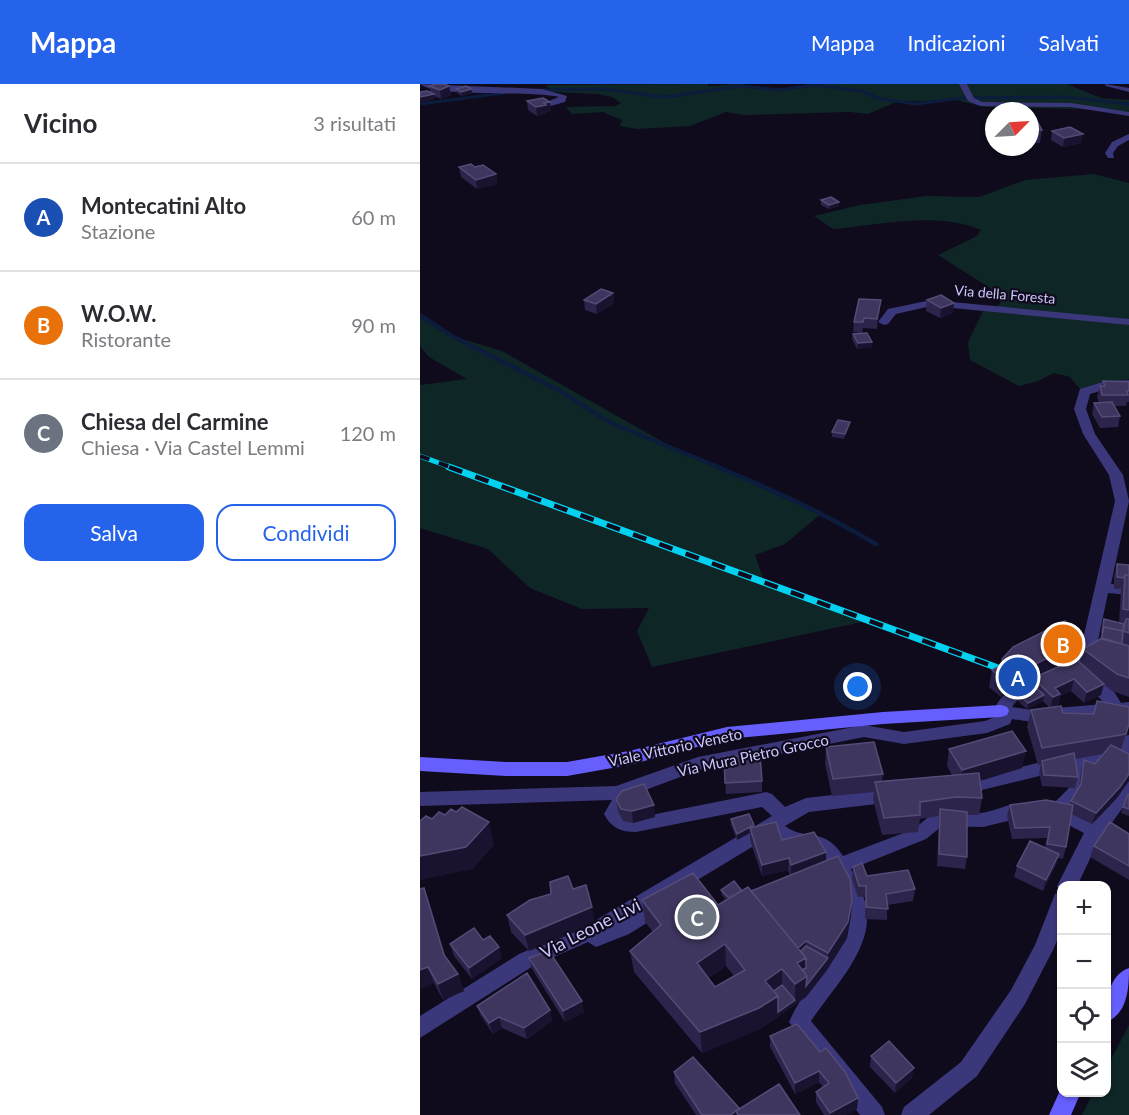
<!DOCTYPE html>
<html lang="it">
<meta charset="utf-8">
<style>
body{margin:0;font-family:Lato,sans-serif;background:#f7f7f7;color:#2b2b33}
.controls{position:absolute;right:18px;bottom:18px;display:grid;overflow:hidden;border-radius:12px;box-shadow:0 2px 4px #0004}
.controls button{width:54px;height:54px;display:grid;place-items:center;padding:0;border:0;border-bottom:2px solid #e1e1e2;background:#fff;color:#2b2b33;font:30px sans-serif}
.compass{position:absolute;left:565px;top:18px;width:54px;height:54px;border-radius:50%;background:#fff;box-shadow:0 2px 4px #0004;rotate:66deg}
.you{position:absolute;left:438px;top:603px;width:21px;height:21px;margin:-15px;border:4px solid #fff;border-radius:50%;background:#1a73e8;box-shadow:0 0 0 9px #1a73e833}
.badge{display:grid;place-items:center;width:39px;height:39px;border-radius:50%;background:#2563eb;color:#fff;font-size:20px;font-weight:700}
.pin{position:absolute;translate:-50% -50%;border:3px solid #fff;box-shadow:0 2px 6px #0006}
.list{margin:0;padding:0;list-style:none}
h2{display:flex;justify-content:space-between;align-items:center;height:78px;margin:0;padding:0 24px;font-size:26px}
h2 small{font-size:20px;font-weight:400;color:#7c7c81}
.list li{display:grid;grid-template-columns:39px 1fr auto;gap:18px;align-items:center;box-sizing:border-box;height:108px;padding:0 24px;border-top:2px solid #e1e1e2}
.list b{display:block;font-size:22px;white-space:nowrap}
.list p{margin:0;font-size:20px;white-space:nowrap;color:#7c7c81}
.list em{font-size:20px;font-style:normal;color:#7c7c81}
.actions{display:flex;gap:12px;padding:18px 24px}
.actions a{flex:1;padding:14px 0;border:2px solid #2563eb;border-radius:18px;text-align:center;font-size:21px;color:#2563eb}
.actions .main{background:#2563eb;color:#fff}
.icon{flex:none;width:33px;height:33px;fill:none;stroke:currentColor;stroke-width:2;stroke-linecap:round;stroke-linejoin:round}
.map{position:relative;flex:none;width:709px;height:1031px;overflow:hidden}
header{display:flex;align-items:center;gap:36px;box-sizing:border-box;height:84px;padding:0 30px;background:#2563eb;color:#fff}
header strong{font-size:28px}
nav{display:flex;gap:33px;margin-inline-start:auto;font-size:21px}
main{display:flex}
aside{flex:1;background:#fff}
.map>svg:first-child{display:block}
.green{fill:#0f2626}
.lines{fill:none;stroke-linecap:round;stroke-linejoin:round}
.stream-far2{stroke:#0b1c3c;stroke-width:3}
.stream-far1{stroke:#0b1c3c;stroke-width:4}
.stream{stroke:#0b1c3c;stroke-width:4.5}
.street{fill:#3b377b;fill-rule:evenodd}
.secondary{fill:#675ffd;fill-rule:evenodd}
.rail-far1-casing{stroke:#03d1ef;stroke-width:5}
.rail-casing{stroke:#03d1ef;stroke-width:7}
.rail-far1{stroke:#0f0b1c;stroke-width:4;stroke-dasharray:10;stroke-linecap:butt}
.rail{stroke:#0f0b1c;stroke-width:4.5;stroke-dasharray:14;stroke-linecap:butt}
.wall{fill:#2c244b;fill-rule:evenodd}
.shaded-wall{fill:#191330}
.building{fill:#3e365e;stroke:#544c77;stroke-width:1.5;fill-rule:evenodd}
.labels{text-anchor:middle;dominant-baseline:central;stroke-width:4.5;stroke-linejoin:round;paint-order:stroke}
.far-street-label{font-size:14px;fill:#cfc7fe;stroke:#0f0b1c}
.street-label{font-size:15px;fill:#cfc7fe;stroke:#0f0b1c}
.near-street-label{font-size:18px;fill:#cfc7fe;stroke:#0f0b1c}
</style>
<header>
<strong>Mappa</strong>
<nav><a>Mappa</a><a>Indicazioni</a><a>Salvati</a></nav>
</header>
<main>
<aside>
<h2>Vicino<small>3 risultati</small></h2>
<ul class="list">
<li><span class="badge" style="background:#1a4fb4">A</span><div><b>Montecatini Alto</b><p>Stazione</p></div><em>60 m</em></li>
<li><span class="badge" style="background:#e8710a">B</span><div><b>W.O.W.</b><p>Ristorante</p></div><em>90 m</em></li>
<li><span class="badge" style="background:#6b7280">C</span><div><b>Chiesa del Carmine</b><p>Chiesa · Via Castel Lemmi</p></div><em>120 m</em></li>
</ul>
<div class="actions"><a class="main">Salva</a><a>Condividi</a></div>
</aside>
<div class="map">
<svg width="709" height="1031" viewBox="0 0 709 1031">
<rect width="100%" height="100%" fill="#0f0b1c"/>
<path class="green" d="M288,0V2C299,2 310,0 321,0C350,5 376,7 405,0H647L681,14L709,16V32L695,28L661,25L565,23L536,16L476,18L448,30L430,28L324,31L306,28L270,42L217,45L200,42L202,36L183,28L152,30L146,23L195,22L201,19L192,13L177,10L132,8L126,1Z
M674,90L709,99V295L660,305L650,293L634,289L618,297L599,302L550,276L548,258L563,227L576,223L581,219L570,204L518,171L557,152L561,146C518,127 459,141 413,145L394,132L440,121L506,112L559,113L605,96Z
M0,229L29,251L82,267L268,372L403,428L365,460L335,471L345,500L442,538L232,583L217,547L229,524L162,525L110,504L68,465L0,444V301L47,295L9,273L0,262Z
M709,941V1031H662L673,1009L686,1008L687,983Z"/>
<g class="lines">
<path class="stream-far2" d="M120,6L183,5L245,13L320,2L359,6L394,1L441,7L461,15L496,20L542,14L646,13L709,20
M0,20L84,9"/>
<path class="stream-far1" d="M0,231L32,252L142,308L191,339L301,384"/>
<path class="stream" d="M297,383C352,405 405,430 456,460"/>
<path class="street" d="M0,0L122,5L147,12L145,18L127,23H124V19L139,13C109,6 16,14 0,0Z
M539,0H547L554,14L562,18L651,19L709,28V32L651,23L560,22L548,17Z
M685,0L709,4V8L686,2Z
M709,50V56L698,62L693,69L694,74H688L685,69L692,58Z
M511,216L709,235V241L511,222L476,230L468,240L464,241L458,238L468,225Z
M709,296V304L687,305L670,310L666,325L675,350L703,391L709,417L691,500L709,501V511L688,509L675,571L673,575L642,593L636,591L634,587L636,583L660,568L695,417L689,391L663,350L654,325L660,305L686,297Z
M667,586C682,591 694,606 701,619L709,618V630L612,638L592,635L590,640L567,649L484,660L444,653L279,686L220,708L222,712L219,717L203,728L208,734H216L346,708L352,710L365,723L386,714L473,704L479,706L482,711L479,716L473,718L389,728L365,742C388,758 404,742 423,772L494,745L512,730L518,728C532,728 547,730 561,729C578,727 595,715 612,721L615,726L612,731L563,743L522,742L506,755L431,785C438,800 447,815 447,833C448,870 410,908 391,937L462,1023L465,1031H440L369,938C395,879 450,866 415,791L404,795L397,793L395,787L397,781L407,778C392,758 370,767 352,751L246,815L249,821L246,827L209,850L176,863L168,858L113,882L0,954V932L99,870L171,839L352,732L342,723L216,748C201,748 191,744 184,730L192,716L0,722V708L196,702L278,673L444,641L484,648L565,637L575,633L573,627C581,611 600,590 621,596L623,600C615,611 600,610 592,623L612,626L685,620L659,592L661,588Z
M709,651V675L664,682L667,706L652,724L673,737L703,697L709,695V715L678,758L657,802H642V843L634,864L605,920L557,992L509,1031H481L484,1023L541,978L591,906L615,861L635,810L641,808L637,802L664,749L627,730L624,725L627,720L635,718L649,704L648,685L541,711L535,709L532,704L535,699L654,670L698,664L703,652Z"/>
<path class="secondary" d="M581,621L587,623L589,627L587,631L581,633L463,640L307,655L209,681L147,692H86L0,687V673L86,678H147L209,667L307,643L463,628Z
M709,884C709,903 708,930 686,938C686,919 687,892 709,884Z
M642,1002V1008H661L651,1031H629Z"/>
<defs>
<path id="rail-far1" d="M0,372L33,384"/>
<path id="rail" d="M29,383L589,588"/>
</defs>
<use href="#rail-far1" class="rail-far1-casing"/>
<use href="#rail" class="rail-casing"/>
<use href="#rail-far1" class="rail-far1"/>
<use href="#rail" class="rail"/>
</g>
<path class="wall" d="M9,2H29L31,11L21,15L14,12L15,15L0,18V8H10Z
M36,5H51L52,9L42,12L37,9Z
M107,17L131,27L127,28V29L117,32L108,26Z
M610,39L622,46L620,59H610Z
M569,40H574V60H571L567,53Z
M632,47L661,59L643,63L631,56Z
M39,83H55L76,90L77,100L57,105L41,93Z
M401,116L419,118V122L409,125L401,121Z
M193,209L194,219L177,230L165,226L164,216Z
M507,216L534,219L533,229L520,234L506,227Z
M460,226L457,245L443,244L442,249L433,248L434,238Z
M433,250L452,258V263L437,265L432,255Z
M683,297L709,298V318H707L706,322H694L700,332L698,343L680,344L672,330L674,319L679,318L677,313L680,302H682Z
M430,338L429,343L424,355L412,353V348Z
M697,480L709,481V613L692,607L683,600L681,611L664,619L651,607L640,612L638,621L635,623L643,629L709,640L701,666L709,670V697L696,715L672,740L651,730L646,763L643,775L638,774L636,781L623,807L594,793L597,782L625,763L627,754L592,755L587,732L590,721H650L651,717L659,704L661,687L664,676L675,680L683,670L655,675L658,693L655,704L622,702L619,689L621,680L618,681L607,643L611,626L629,623L623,617L607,625L595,615L597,609L612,600L613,596L581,613L569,603L572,586L580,582L582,575L665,555L660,572L645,579L660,578L663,565L681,555L684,535L699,539L701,505H694V492Z
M406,663L463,690L462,697L532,691L527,682L529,665L602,684L560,697L562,714L559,731H547V773L545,785L517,782L519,732L500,735L498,748L462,751L453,715L454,708L412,712L405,680Z
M304,673L342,697V708L306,710Z
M709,711V732L701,729L703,723Z
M196,715L235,733L213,739L203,737L198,727Z
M311,735L334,743L406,777L431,832L427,854L407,886L386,913L340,945L282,969L214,888L210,867L233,848L225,838L222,816L298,821L306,816L302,811L301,806L331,807L370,791L368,786L342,792L330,756V749L317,756L311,741ZM306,882L314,892L295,903L288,894Z
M709,750V796L670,773L674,762Z
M433,783L447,792L495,805L493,817L467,821V836L445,835V813H438L432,795Z
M4,804L26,873L38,890L44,907L23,916L14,899L0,905V805Z
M153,805L175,840L109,867L91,848L87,831Z
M63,856L82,874L52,895L34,872L30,860Z
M109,874L164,928L145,938L112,885Z
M57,922L130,926L132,937L107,955L82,944L73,950L61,932Z
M350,952L400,968L438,1014L437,1025L425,1031H404L396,1018V1008L403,1003L399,998L375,1010L350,963Z
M451,972L492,994L475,1009L450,983Z
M254,988L319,1026L380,1031H276L255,999Z"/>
<path class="shaded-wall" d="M29,2L31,11L21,15L20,6Z
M51,5L52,9L42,12L41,8Z
M14,10L15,15L0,18V13Z
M130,18L131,27L127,28V29L117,32L116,23Z
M663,50L661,59L643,63L644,54Z
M76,90L77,100L57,105L56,96Z
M419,118V122L409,125V121Z
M193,209L194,219L177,230L176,220Z
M461,216L460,226L457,245V235Z
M534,219L533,229L520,234L521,224Z
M452,258V263L437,265L438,259Z
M430,338L429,343L424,355L425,350Z
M665,555L660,572L614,595L613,594V596L581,613L584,596Z
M654,595L651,607L640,612L638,621L630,625L635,604Z
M684,600L681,611L664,619L667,608Z
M624,611L623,617L607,625L608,619Z
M606,667L602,684L540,703L542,686Z
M709,690V697L696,715L672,740L676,729Z
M234,721L235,733L213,739L212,727Z
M69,738L74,761L53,785L0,796V772Z
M334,741V746L330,744V749L317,756V750Z
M406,768V779L371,792V781Z
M639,770L636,781L623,807L626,796Z
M369,774L368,786L342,792V781Z
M4,804L10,820L30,888L24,871Z
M432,816L431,832L427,854L407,886L386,913L340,945L282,969L280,948L358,912L375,916L376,867L386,857V873L408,874V869Z
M172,823L175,840L109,867L105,851Z
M305,860L306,882L279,900L277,879Z
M79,863L82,874L52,895L49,884Z
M8,883L14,899L0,905V886Z
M362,885V906L348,916L345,897Z
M38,890L44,907L23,916L18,900Z
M162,917L164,928L145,938L143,927Z
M130,926L132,937L107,955L104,944Z
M79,933L82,944L73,950L69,939Z
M494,984L492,994L475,1009L476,999Z
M399,987V998L375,1010V999Z
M438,1014L437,1025L425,1031H410V1029Z
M319,1024V1031L316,1027L317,1031H311Z"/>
<path class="building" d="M16,0H24L29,2L20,6L9,2Z
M46,2L51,5L41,8L36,5Z
M7,7L14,10L0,13V8Z
M123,14L130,18L124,19L126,21L116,23L107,17Z
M610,39H618L622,46H610Z
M569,40H574V47H573Z
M650,43L663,50L644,54L632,47Z
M51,80L55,83L63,81L76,90L56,96L39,83Z
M411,113L419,118L409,121L401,116Z
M181,205L193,209L176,220L164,216Z
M521,211L534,219L521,224L507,216Z
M439,215L461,216L457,235L444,234L443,238H434Z
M447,249L452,258L438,259L433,250Z
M683,297L709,298V307H707L708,311H682L680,302H685Z
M692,318L700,332L682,333L674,319Z
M418,336L430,338L425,350L412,348Z
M697,480L709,481V491H705L704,494L697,493Z
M705,491H709V526L703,525Z
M684,535L704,540L703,547L684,543L682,549Z
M706,535H709V549L703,547L702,560L681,555L684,543L703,547Z
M645,537L665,555L584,596L572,586L586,580L582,575L593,563Z
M682,554L709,562V594L697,590L663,565Z
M656,575L684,600L667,608L654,595L635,604L640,610L633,613L613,594Z
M612,600L624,611L608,619L597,609Z
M677,617L709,623V640L706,650L622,664L611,626L641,622L643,629L674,630Z
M592,647L606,667L542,686L529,665Z
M454,658L463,690L413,695L406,663Z
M691,661L709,670V690L700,703L676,729L651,717L661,700L664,676L675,680Z
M654,669L658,693L624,691L622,677Z
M340,671L342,697L305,699L304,673Z
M559,689L562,714L536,713L500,718V731L464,734L455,698Z
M224,700L234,721L212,727L201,725L196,715L202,707Z
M708,710L709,711V725L703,723Z
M626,716L653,721L646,763L627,760L630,743L595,744L590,721Z
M42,723L69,738L46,763L0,772V737L6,732L12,735L19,728L25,731L31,725L36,728Z
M520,725L547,728V773L519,770Z
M329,730L334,741L317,750L311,735Z
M356,738L362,756L394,748L406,768L371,781L369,774L342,781L330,744Z
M690,738L709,750V782L674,762Z
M610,757L639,770L626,796L597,782Z
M418,772L430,795L432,816L428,838L408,869L386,857L378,864L331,807Z
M442,779L447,792L488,786L495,805L466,810L468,825L446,823V802H439L433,783Z
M273,789L298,821L328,803L386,874L377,879L387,892L375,900L362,885L345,897L358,912L339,924L280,948L210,867L241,841L222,816ZM305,860L325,886L295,903L277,879Z
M148,792L153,805L166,801L172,823L105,851L87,831L110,816L131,810L130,798Z
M314,797L322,807L309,814L301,806Z
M4,804L24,871L38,890L18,900L8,883L0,886V805Z
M54,844L63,856L70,852L79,863L49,884L30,860Z
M386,862L408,874L386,902L387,892L382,886L386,884V874L381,867Z
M129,867L162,917L143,927L109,874Z
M107,889L130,926L104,944L79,933L69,939L57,922Z
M362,901L375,916L358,928V912L354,907Z
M377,940L400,968L406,964L425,988L438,1014L410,1029L396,1008L409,999L399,987L375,999L350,952Z
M469,957L494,984L476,999L451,972Z
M273,973L319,1024L311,1031H282L254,988Z
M359,1000L380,1031H318L316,1027Z"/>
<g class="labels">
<g class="far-street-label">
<text transform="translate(585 210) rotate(5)">Via della Foresta</text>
</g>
<g class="street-label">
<text transform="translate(255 663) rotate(-12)">Viale Vittorio Veneto</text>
<text transform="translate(333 671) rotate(-12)">Via Mura Pietro Grocco</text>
</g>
<g class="near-street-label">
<text transform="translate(170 844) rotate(-27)">Via Leone Livi</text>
</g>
</g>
</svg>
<div class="controls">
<button>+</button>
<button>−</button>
<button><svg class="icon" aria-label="locate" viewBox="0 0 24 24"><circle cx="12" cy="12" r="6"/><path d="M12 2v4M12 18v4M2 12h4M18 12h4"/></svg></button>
<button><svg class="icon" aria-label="layers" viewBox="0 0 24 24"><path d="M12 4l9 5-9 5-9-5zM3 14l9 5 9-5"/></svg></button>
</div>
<svg class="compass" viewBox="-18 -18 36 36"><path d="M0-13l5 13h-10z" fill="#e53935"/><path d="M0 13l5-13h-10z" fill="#7c7c81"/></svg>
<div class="you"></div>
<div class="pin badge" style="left:598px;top:593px;background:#1a4fb4">A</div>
<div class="pin badge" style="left:643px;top:560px;background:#e8710a">B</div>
<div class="pin badge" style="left:277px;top:833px;background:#6b7280">C</div>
</div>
</main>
